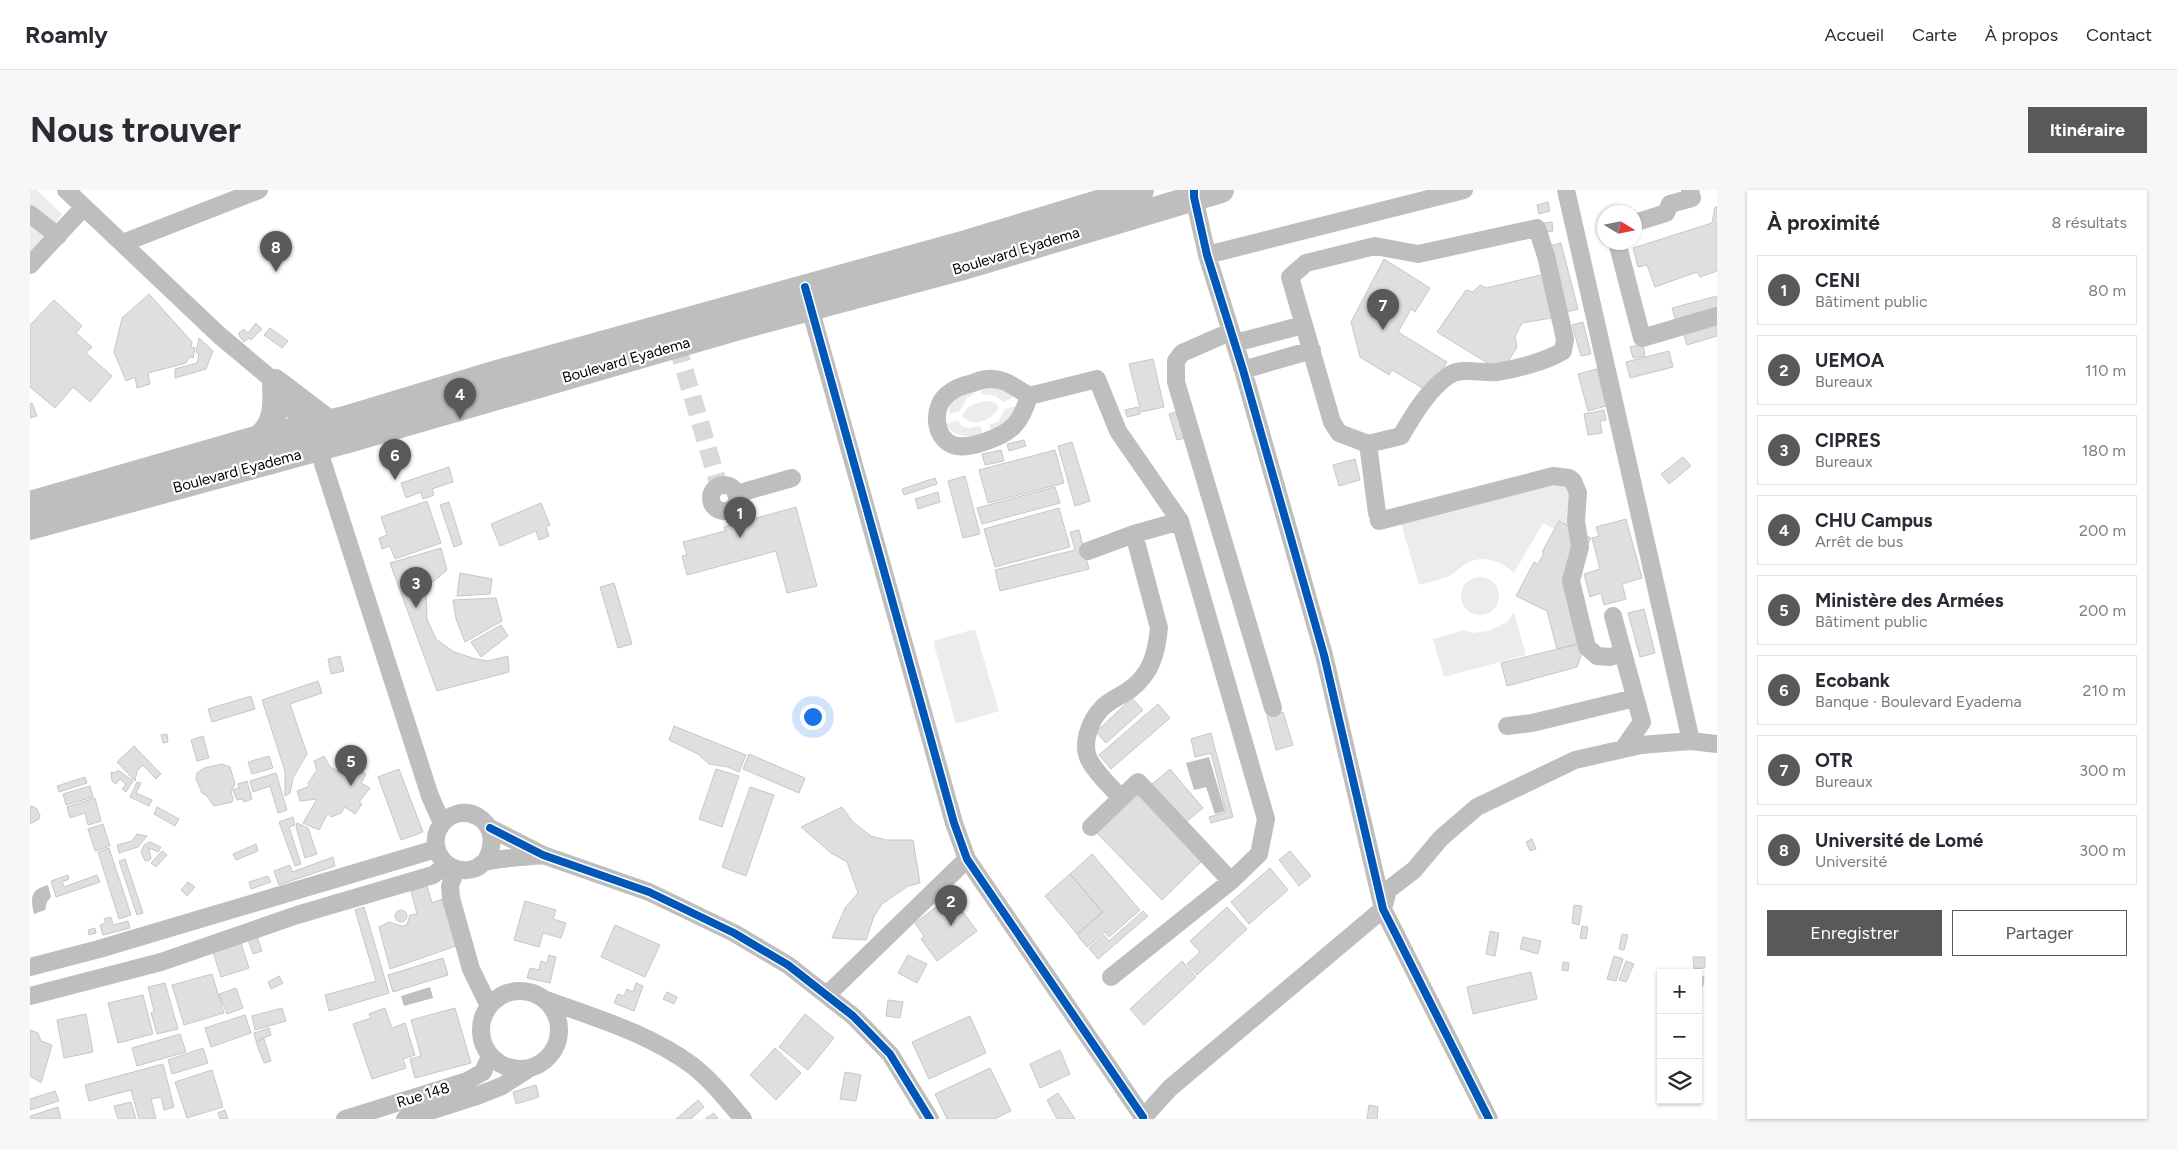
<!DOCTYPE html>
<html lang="fr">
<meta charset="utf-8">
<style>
body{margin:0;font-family:Figtree,sans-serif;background:#f7f7f7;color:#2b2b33}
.controls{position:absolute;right:15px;bottom:15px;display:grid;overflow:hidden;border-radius:0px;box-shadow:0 1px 4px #0004}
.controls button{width:45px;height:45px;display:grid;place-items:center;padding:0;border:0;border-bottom:1px solid #e1e1e2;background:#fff;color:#2b2b33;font:25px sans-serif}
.compass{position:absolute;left:1567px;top:15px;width:45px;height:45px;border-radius:50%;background:#fff;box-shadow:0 1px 4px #0004;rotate:100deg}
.you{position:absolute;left:782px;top:526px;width:18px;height:18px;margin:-12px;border:4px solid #fff;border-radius:50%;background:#1a73e8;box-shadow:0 0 0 8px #1a73e833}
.badge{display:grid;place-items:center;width:32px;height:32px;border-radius:50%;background:#595959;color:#fff;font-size:16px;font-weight:700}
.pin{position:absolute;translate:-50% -41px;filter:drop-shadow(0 1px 2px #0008)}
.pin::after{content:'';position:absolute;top:26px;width:18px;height:15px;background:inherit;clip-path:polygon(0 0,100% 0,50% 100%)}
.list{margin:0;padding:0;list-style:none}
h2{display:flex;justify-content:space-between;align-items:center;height:65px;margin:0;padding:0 20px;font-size:21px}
h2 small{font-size:16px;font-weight:400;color:#7c7c81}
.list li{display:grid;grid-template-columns:32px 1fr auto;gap:15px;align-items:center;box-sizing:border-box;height:70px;margin:0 10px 10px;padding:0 10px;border:1px solid #e1e1e2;border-radius:0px}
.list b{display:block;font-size:19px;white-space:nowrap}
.list p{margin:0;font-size:16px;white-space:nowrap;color:#7c7c81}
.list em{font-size:16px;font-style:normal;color:#7c7c81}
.actions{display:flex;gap:10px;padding:15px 20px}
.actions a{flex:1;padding:11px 0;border:1px solid #595959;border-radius:0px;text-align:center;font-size:18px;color:#595959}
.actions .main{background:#595959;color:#fff}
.icon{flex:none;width:28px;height:28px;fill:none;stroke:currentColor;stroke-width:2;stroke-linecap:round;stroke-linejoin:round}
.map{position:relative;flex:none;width:1687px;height:929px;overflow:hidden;border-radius:0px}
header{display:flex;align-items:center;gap:30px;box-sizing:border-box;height:70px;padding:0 25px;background:#fff;border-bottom:1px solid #e1e1e2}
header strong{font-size:24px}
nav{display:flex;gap:28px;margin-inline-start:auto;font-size:18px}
.intro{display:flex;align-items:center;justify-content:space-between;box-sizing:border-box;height:120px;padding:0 30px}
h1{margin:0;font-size:35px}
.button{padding:12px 22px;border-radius:0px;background:#595959;color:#fff;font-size:18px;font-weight:700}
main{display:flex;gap:30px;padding:0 30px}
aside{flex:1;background:#fff;border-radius:0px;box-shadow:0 1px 4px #0004}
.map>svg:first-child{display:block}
.green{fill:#ececec}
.water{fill:#bfbfbf}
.building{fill:#dfdfdf;stroke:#c7c7c7}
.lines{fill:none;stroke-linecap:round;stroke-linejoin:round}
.minor-tunnel{stroke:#d9d9d9;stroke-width:18;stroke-dasharray:18 9;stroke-linecap:butt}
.minor{stroke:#bebebe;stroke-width:18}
.highway{stroke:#bebebe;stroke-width:26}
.cycleway-casing{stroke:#fff;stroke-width:11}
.cycleway{stroke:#0057b8;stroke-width:8}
.labels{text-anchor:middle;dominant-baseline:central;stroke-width:4.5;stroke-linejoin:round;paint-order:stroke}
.street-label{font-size:15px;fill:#000;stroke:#fff}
</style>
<header>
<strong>Roamly</strong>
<nav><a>Accueil</a><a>Carte</a><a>À propos</a><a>Contact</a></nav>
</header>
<div class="intro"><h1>Nous trouver</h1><a class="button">Itinéraire</a></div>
<main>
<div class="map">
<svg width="1687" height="929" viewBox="0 0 1687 929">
<rect width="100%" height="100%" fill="#fff"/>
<path class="green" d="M0,0H7L32,24L15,47L0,64Z
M958,195L979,201L984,207L973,212L966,206L951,204L950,197Z
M942,196L945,203L937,208L930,221L919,224L920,213Z
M960,211L968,215V219C961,231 942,238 932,226C937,214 948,212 960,211Z
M986,216V225L962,243L959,235L969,231L975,219Z
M928,230L932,236L939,238L951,236L953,245C939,247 924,248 916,234Z
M1523,289L1541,298V327L1534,344L1513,333L1484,383C1470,370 1452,364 1435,374C1429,378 1425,383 1419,386C1410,390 1399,392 1389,395L1370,330Z
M1431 406a19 19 0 1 1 38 0a19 19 0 1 1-38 0Z
M1484,422L1496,465L1414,487L1403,449L1434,440L1442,443L1459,441L1477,432Z
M945,439L969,521L926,534L903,451Z"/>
<path class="water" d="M1179,567L1195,621L1185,624L1176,597L1164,600L1156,573Z
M18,695L21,707L17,712L15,720L4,724C0,706 1,700 18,695Z
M400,797L403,808L374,816L371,806Z"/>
<path class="building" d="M1518,12L1520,21L1509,24L1507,15Z
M1685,17H1687V81L1670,87L1667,82L1625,97L1617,75L1608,77L1603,58L1682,33Z
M1522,32L1523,41L1514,42L1513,33Z
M1531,53L1548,119L1536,122L1518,56Z
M1354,69L1400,98L1385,122L1381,119L1368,142L1417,172L1399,202L1362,180L1359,185L1330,167L1321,132Z
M1519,83L1528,127L1492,133L1485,146L1487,157L1472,182L1407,142L1436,100L1443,102L1450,95L1456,98Z
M119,104L162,152L161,157L165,158L163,168L159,167L156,173L118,183L120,194L107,198L105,187L96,191L84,162L92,128Z
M1687,106V120L1646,131L1642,118Z
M24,110L52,136L46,143L62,157L56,163L82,186L60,212L43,197L25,218L0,197V135Z
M1553,132L1561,164L1551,166L1542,135Z
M1687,132V146L1657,155L1653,142Z
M226,133L232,139L221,150L219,148L214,152L209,146V143L214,139L218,143Z
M240,138L258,151L252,158L234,145Z
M169,148L183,161L176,179L145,188V179L167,173L169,164L166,162Z
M1613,154L1615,166L1603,168L1600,157Z
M1639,161L1643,177L1600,188L1596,172Z
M1123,169L1134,217L1111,222L1099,174Z
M1567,179L1576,216L1558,221L1548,184Z
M2,213L7,226L0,228V214Z
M1108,217L1110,224L1097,227L1095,220Z
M1152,220L1160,247L1147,250L1139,224Z
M1574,220L1576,230L1570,231L1572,243L1558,245L1554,224Z
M994,250L996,256L979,261L977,254Z
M1042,252L1060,311L1045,316L1028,256Z
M971,260L974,271L955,275L952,264Z
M1025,260L1034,293L958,313L949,280Z
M1653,267L1661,276L1639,294L1631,284Z
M1325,269L1330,290L1309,296L1303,275Z
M419,277L423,292L402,299L404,305L393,309L391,302L376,308L371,293Z
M935,286L950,344L933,348L918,291Z
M905,288L907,294L874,305L872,299Z
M1025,297L1030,313L952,334L947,318Z
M908,302L910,312L888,319L885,309Z
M397,311L411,353L365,369L360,356L352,359L349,348L357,345L351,327Z
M419,312L432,354L424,357L410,315Z
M511,313L520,335L516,337L519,346L509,350L506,341L470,356L461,334Z
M766,317L787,396L757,403L746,361L657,385L652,366L657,365L653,352L695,341L694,337Z
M1029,318L1040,357L965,377L954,339Z
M1596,329L1612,388L1592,394L1596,409L1574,415L1571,403L1560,407L1554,384L1570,379L1562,348L1569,346L1566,337Z
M1529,331L1561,348L1545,379L1563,450L1527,459L1517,421L1486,406L1504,372L1508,374L1514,363L1512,362Z
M1049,340L1059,379L970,401L965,380L1045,360L1040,342Z
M411,358L417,380L397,397L396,407L397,429L406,449L424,462L446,469L458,471L478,466L479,482L407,501L360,373Z
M430,383L462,389L460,404L427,406Z
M584,393L602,454L588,458L570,397Z
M466,408L472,431L435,452L426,429L423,410Z
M1614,419L1625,463L1610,467L1598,423Z
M471,435L478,446L451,467L441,452Z
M1556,452L1547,477L1477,496L1471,473Z
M310,466L314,481L301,484L298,469Z
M288,491L292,503L260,514L277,564L263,588L260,603L255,606V581L232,510Z
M221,506L225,519L182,532L178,519Z
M1102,508L1113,520L1076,553L1066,542Z
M1128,514L1140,528L1081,579L1069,565Z
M1253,522L1263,555L1246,560L1237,526Z
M644,536L716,565L709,582L698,577L679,574L668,564L639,550Z
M1181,543L1203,627L1181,633L1179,627L1196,622L1181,563L1165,567L1161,549Z
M137,544L138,552L133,553L131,545Z
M173,546L179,568L167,571L161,550Z
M104,556L131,584L126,589L113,575L107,581L105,591L87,572Z
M719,564L775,588L769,603L713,579Z
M239,566L243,578L222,584L218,572Z
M294,566L300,577L312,583L317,574L336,584L331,593L340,598L329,612L332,614L325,624L315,617L311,623L301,627L298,623L289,640L273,633L287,609L270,611L267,601L277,597L279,595L278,593L287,580L284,571Z
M192,574L200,577L205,594L201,602L203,609L202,612L184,616L177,606L172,603L166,589L167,583L174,578Z
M369,579L393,642L371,650L348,587Z
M686,579L709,586L692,637L669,629Z
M1140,579L1173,618L1155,633L1122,594Z
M88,580L103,591L96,602L92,599L96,594L90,589L86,594L82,591L81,582L86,583Z
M246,583L257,620L248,623L240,596L223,602L220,591Z
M55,587L57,593L29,602L27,596Z
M217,591L222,609L214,612L213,609L207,610L203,600L209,598L208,594Z
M107,592L111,593L106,603L122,610L119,616L100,607Z
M60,596L63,607L36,615L33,604Z
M720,597L744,605L716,686L692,677Z
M1107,597L1174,669L1132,710L1063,639Z
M65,608L71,631L58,635L55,623L40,628L37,617Z
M2,616L6,618L10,625L9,629L2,633H0V617Z
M127,617L149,629L145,636L124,624Z
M812,617L823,632L841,646L856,650H883L890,693L878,696L852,714L844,726L836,750L802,748L815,718L828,703L817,672L801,663L771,637Z
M263,627L265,635L259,637L271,674L265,676L249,632Z
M267,633L278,638L287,664L275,668L266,637Z
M73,634L80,656L65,661L58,639Z
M107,644L117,646L108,657L89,663L87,655L102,651Z
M1502,649L1506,659L1500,661L1496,652Z
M120,652L131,657L128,662L119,658L121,669L118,671H115L111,662L114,655Z
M226,654L228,661L206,670L203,664Z
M79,658L101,725L89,729L68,662Z
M132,661L137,665L126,677L121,673Z
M1260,661L1281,686L1269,696L1249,670Z
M1062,664L1110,720L1079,747L1075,742L1057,757L1047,745L1073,722L1040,684Z
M303,667L305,676L249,695L244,681L260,675L262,682Z
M95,669L113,723L107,725L89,671Z
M1240,678L1258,700L1219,734L1201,712Z
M1040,684L1072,722L1047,744L1015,706Z
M38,685L39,689L32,692L34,697L67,685L70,692L26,707L21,691Z
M238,686L241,692L221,699L219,692Z
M158,692L165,697L157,706L151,700Z
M397,696L402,713L412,709L426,756L360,779L349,737L359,732L371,736L377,735L380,725L387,724L381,701Z
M921,706L947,741L907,771L891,749L894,746L885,733Z
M495,711L526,720L523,729L536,733L531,748L513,743L509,757L484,750Z
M1544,715L1552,716L1549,735L1542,733Z
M334,717L359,803L299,821L295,805L346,791L325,720Z
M1197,717L1217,739L1167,785L1157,774L1170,762L1160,751Z
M365 726a6 6 0 1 1 12 0a6 6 0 1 1-12 0Z
M1113,721L1118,726L1068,769L1059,758L1074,745L1079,751Z
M81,727L83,735L98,731L100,738L73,745L70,735L76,733L74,729Z
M585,735L630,755L615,787L571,767Z
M1552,736L1558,737L1556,749L1550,748Z
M65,738L66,743L59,745L58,740Z
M1460,741L1469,743L1465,766L1456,764Z
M1592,744L1598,745L1594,760L1589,759Z
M227,746L232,761L223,764L218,749Z
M1493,747L1511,751L1508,764L1490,759Z
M210,750L219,778L191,787L182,759Z
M519,765L526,767L520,793L497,788L500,778L509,780L511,771L517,773Z
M878,765L897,774L887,793L868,783Z
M1584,766L1593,769L1586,791L1577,789Z
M1663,767H1675V778L1664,779Z
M413,768L418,785L363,802L358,785Z
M1152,771L1166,787L1114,835L1100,819Z
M1596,771L1604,774L1596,792L1589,790Z
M1533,772L1539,773L1538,781L1532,780Z
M1501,782L1507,809L1443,824L1437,797Z
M182,784L194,823L154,835L142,795Z
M249,786L253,793L241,799L238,792Z
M1668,786L1674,787L1673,796L1668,795Z
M135,793L148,839L127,844L121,823L124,821L118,797Z
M606,793L613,796L604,821L584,813L588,804L594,806L597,799L603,802Z
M206,798L213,818L197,824L189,804Z
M637,802L647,807L644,814L633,809Z
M113,805L123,844L88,853L78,813Z
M858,810L873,812L870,828L856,826Z
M252,818L256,831L225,840L222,826Z
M355,818L362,838L375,833L385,865L373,869L376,878L342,889L323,834L341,828L339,824Z
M425,818L441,873L385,888L380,869L391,866L381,830Z
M56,824L63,862L34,868L27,830Z
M775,824L804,848L778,880L749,857Z
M215,825L221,843L181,857L175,838Z
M940,826L956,863L899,889L882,852Z
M239,838L241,845L226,851L224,843Z
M0,840L8,843L11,851L22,855L11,893L0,886Z
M150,844L156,862L107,876L102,858Z
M234,849L241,871L234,873L226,852Z
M173,858L178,873L142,884L138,870Z
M745,858L771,883L746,910L720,885Z
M1030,860L1040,884L1010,898L1000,874Z
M133,874L144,917L134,920L131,907L121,909L126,929H109L101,900L59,911L55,895Z
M960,878L981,921L964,929H917L905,904Z
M182,880L193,917L157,928L145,892Z
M815,882L831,885L826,911L810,909Z
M506,895L509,907L486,914L483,902Z
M25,901L29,911L0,920V909Z
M1028,903L1045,929H1027L1017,910Z
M668,910L674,917L661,929H646Z
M101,912L106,929H88L84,916Z
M1339,915L1348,917L1347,929H1337Z
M28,917L31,929H0V926Z
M195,920L198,929H190L188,923Z
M684,923L688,929H675Z"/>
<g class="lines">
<path class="minor-tunnel" d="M647,155L689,296"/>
<path class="minor" d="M36,0L189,145L245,192L288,258L400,606L412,633
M1164,0V7L1177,65L1213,180L1294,465L1353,719L1459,929
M1536,0L1661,551
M0,24L28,46
M1604,33L1636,23L1640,14L1662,8L1660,0
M1587,52L1612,148L1687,126
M93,53L229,0
M1177,65L1434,0
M0,75L53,18
M777,107L924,633L937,669L1113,927
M1200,142L1152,163L1146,171V192L1243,518
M1205,153L1273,135
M1213,180L1282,160
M999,206C991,232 983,242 957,251C947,254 934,259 923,255C903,247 902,216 918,204C925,198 934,195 943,193C952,189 962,187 973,191C982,194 991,201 999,206L1067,189L1088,241L1150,331L1236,629L1229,664L1201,691L1081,787
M1338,254L1371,246C1383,225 1398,200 1418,186C1432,176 1452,184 1467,182C1486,179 1517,171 1533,161L1535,149L1516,66L1507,38L1388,64L1345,56L1276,73L1260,87L1302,232L1309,243L1338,254L1347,323
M681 308a13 13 0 1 1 26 0a13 13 0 1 1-26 0Z
M706,304L762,288
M1349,331L1523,286L1539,288L1543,291L1548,303L1546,331L1550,357L1541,391L1557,457L1567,466L1580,467L1593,463
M1058,361L1104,344L1150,331
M1583,426L1612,532L1593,559
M1477,536L1502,533L1605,508
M1091,608C1081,597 1069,586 1061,573C1050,556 1059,531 1073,517C1085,506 1101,503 1112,488C1124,474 1127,456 1129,438L1104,344
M1061,637L1108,592L1201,691
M460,638L513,665L619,702L704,743L758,775L823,826L860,864L900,929
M455,672C480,630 427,604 408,640C404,649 405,661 412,669C419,679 434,683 446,678C449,677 452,673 455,672C467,668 499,667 513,665
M426,679L420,696L421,708L441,779L459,816
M0,777L69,759L406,659
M451 840a39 39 0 1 1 78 0a39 39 0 1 1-78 0Z
M798,804L937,669
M0,806L131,772L267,725L403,685L417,675
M516,810C566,828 620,844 663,876C682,891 697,910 713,929
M315,929L437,891L453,882L460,866
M375,929L444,907L472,896L497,880
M1112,929L1140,898L1353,719L1358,700L1384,680L1411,648L1447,617L1545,570L1611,555L1661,551L1687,554"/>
<path class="highway" d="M245,192L299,233
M229,248C247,234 246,214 245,192
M0,314L229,248L315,229L467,183L936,53L1111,0
M0,337L322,249L709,137L930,78L1191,0"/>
<defs>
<path id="cycleway" d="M1164,0V7L1177,65L1213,180L1294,465L1353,719L1459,929
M775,97L924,633L937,669L1113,927
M460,638L513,665L619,702L704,743L758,775L823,826L860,864L900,929"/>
</defs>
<use href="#cycleway" class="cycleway-casing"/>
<use href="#cycleway" class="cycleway"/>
</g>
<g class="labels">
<g class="street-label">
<text transform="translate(986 61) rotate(-17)">Boulevard Eyadema</text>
<text transform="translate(596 170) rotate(-16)">Boulevard Eyadema</text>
<text transform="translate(207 281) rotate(-15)">Boulevard Eyadema</text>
<text transform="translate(393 905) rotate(-17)">Rue 148</text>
</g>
</g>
</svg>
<div class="controls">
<button>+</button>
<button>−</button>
<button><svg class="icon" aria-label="layers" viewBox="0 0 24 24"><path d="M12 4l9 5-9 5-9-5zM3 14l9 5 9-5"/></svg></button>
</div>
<svg class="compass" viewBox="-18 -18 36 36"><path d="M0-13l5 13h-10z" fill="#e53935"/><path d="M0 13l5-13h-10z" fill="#7c7c81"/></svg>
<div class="you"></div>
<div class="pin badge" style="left:710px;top:348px">1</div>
<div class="pin badge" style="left:921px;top:736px">2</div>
<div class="pin badge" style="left:386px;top:418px">3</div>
<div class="pin badge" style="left:430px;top:229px">4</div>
<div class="pin badge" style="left:321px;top:596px">5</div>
<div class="pin badge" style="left:365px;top:290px">6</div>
<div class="pin badge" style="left:1353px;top:140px">7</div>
<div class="pin badge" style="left:246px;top:82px">8</div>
</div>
<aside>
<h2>À proximité<small>8 résultats</small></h2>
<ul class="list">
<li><span class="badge">1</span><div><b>CENI</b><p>Bâtiment public</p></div><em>80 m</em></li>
<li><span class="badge">2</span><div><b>UEMOA</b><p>Bureaux</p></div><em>110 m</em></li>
<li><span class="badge">3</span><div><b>CIPRES</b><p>Bureaux</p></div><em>180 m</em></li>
<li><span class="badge">4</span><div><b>CHU Campus</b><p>Arrêt de bus</p></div><em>200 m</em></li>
<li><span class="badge">5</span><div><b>Ministère des Armées</b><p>Bâtiment public</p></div><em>200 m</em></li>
<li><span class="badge">6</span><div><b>Ecobank</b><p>Banque · Boulevard Eyadema</p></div><em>210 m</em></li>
<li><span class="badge">7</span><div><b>OTR</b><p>Bureaux</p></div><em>300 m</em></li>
<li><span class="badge">8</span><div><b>Université de Lomé</b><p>Université</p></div><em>300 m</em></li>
</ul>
<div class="actions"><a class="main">Enregistrer</a><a>Partager</a></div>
</aside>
</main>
